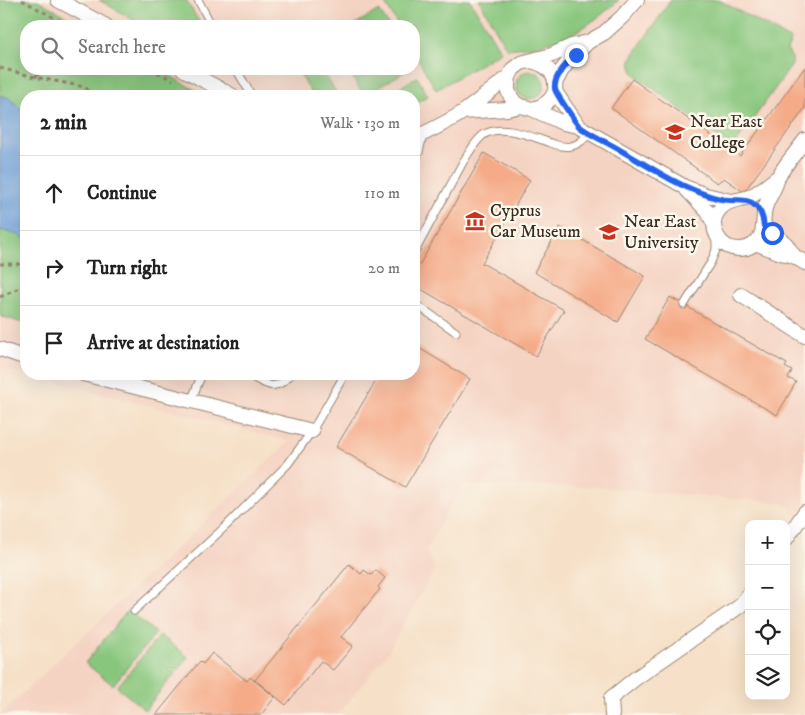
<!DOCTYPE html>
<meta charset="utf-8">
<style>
body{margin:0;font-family:"IM FELL DW Pica",serif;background:#f6f6f6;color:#222}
.controls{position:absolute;right:15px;bottom:15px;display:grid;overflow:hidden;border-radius:10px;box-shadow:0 5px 20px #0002}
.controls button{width:45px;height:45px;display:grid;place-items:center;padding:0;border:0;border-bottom:1px solid #e0e0e0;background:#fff;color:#222;font:25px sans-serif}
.stop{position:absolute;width:15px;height:15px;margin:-11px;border:4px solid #2563eb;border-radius:50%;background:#fff}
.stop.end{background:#2563eb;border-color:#fff;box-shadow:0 1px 5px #0008}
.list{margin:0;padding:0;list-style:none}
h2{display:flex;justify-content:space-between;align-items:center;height:65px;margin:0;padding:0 20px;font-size:21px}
h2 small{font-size:16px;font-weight:400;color:#767676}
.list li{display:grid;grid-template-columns:32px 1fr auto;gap:15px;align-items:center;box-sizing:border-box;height:75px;padding:0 20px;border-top:1px solid #e0e0e0}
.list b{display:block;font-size:19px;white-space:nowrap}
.list em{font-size:16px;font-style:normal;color:#767676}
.icon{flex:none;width:28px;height:28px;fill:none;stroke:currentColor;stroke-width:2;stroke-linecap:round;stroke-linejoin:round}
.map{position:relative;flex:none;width:805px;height:715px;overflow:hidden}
.search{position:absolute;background:#fff;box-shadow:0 5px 20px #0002;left:20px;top:20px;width:400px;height:55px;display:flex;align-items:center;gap:12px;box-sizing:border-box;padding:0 18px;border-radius:20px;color:#767676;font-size:19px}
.panel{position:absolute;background:#fff;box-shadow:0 5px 20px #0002;left:20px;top:90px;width:400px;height:290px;border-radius:20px}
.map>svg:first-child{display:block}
.built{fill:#f5d3c2;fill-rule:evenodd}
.green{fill:#88c67d;stroke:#62784e}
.water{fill:#71a1db;stroke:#56667c}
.building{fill:#f5ab88}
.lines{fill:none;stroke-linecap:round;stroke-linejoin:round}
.service-casing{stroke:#988572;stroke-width:9}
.minor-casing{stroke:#988572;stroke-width:16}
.path{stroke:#988572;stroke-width:3;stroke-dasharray:4 4;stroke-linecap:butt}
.service{stroke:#fff;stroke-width:7}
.minor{stroke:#fff;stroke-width:14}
.route{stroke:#2563eb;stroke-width:6}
.labels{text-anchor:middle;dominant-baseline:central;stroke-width:5;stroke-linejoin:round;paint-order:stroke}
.poi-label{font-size:18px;fill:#3b2a1e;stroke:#fbf7ec;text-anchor:start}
</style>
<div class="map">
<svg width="805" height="715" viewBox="0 0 805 715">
<rect width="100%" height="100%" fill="#fbf7ec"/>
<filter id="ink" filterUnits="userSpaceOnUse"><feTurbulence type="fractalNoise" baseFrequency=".02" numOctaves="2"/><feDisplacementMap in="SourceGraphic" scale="10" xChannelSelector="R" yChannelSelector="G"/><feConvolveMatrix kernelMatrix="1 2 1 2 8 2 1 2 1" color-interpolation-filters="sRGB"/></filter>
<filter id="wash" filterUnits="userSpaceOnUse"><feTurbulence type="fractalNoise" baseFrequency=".0096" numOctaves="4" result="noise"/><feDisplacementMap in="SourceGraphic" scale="20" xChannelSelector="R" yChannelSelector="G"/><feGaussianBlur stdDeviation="1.12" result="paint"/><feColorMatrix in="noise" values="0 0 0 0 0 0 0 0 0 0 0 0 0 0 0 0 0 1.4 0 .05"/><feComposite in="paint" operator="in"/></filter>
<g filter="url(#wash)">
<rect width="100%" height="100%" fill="#f6e0c7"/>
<path class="built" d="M0,0H805V525L784,503L596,487L462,485L426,550L435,569L386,655L340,712L335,715H0L290,441L0,368ZM26,26H414V69H26ZM26,96H414V374H26Z"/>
<path class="green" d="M0,0H38L83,26H26V69H158L202,94L201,96H26V324L0,316Z
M99,0H186L202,26H144Z
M387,0H470L501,52L436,90L414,52V26H399L384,2Z
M479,0H619C582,33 557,45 507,49Z
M671,0H719L791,40L787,50L792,58V65L736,143L733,145L727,144L638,77C631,71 628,64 633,55Z
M379,10L389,26H352Z
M297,69H322L337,94L333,96H313Z
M368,69H409L364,96L353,78Z
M516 85a14 14 0 1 1 28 0a14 14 0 1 1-28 0Z
M417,77L428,96L414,104V96H385Z
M128,610L156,633L113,685L85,663Z
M160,635L188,657L145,710L117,687Z"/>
<path class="water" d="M0,95L9,98L26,113V240L18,235L0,230Z"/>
<g id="blocks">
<path class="building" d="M805,67V108L744,192L724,178L717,183L611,108L632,79L740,156Z
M484,153L530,180L482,263L564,310L536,356L414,285V274Z
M560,227L645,276L618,322L534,272Z
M670,297L787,364L785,367L792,371L788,378L796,382L777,415L645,339Z
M414,345L470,379L405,487L336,447L380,374H414Z
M349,564L361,574L364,570L371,575L376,570L385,578L378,587L380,589L341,637L353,646L333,670L321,661L286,705L255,680Z
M212,653L247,681L250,677L275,697L261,715H156L200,661L203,664Z"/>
</g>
</g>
<g filter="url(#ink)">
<use href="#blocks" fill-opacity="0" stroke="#988572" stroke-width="1"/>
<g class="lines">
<defs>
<path id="service" d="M198,0L212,26
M236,69L252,96
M414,164L419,152L423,135
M414,253L463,162C469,153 474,143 482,136C497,123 528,135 545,141C554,144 562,148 571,146C579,145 585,138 590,133
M414,303L456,332
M684,305L711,262L716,250V237
M247,374C266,384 274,394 291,374
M191,401L202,374
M134,611L227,525L288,464L312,431L345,374"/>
<path id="minor" d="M58,0L106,26
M588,42L572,46L552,55L521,63L513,69L509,77L508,84V91L511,97L515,103L521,106L532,109L563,123L578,126L685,187L706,195L731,201
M530,61C563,66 564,103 532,109
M183,69L233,96
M555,83L562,70L569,61L588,42L604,33L622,17L637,0
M555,91C562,103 571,114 578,126
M463,112L507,109L521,106
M414,138C430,131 447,122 462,113C478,102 493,88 509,77
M779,176C770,183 761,191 751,196C740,201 728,199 720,209C706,225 719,250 740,249C749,249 758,243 761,235C765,226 762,215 766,205C768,199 772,194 774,188C776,185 777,181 778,177C784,166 797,151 805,140
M687,190L708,212L714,224
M764,226L786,244L794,256
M755,243L781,253L794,256L805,263
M741,295L805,336
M0,349L26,358
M83,374L312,431
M786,539L805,512
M612,715L611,698L636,678L740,606L749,594"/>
</defs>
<use href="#service" class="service-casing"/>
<use href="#minor" class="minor-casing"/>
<path class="path" d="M22,0L69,26
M0,68L35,77L85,87L94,96
M150,69L173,80
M35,77L46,69
M0,264H26
M0,297L26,285"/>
<use href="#service" class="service"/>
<use href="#minor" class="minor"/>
</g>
</g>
<g class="lines" filter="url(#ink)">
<path class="route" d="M576,55C568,62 553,77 555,89C555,92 577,125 580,127C592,136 607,142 620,150C647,165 674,184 704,194C712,197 721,200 730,200C738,201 744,199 752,203C760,208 763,216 764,226L772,233"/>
</g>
<defs>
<symbol id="school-bare" viewBox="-9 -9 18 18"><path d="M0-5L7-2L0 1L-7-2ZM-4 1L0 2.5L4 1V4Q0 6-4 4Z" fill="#c8321e" stroke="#fbf7ec" stroke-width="2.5" paint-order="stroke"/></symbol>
<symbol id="museum-bare" viewBox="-9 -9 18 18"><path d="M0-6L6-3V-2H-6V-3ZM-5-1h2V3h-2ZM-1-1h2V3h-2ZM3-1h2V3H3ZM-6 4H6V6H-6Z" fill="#c8321e" stroke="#fbf7ec" stroke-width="2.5" paint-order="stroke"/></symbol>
<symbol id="university-bare" viewBox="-9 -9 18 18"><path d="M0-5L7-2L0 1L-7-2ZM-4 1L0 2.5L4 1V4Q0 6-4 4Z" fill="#c8321e" stroke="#fbf7ec" stroke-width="2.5" paint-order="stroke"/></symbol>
</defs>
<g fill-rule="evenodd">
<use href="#school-bare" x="661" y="118" width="28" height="28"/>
<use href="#museum-bare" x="461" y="207" width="28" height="28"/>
<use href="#university-bare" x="595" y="218" width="28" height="28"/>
</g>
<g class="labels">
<g class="poi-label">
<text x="690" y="122">Near East<tspan x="690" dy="21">College</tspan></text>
<text x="490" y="211">Cyprus<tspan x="490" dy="21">Car Museum</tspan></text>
<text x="624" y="222">Near East<tspan x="624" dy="21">University</tspan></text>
</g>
</g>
</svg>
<div class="controls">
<button>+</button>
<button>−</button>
<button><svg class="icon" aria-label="locate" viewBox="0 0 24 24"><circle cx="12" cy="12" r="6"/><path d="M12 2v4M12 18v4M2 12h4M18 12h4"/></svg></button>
<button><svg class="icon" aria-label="layers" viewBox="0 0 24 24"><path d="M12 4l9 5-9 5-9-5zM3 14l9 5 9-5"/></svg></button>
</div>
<div class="stop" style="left:772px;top:233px"></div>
<div class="stop end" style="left:576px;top:55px"></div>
<div class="search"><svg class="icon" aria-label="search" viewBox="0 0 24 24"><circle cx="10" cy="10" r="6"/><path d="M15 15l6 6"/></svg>Search here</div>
<section class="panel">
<h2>2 min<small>Walk · 130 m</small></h2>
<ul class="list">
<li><svg class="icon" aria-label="ahead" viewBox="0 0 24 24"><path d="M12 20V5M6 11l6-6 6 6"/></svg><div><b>Continue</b></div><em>110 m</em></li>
<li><svg class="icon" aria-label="right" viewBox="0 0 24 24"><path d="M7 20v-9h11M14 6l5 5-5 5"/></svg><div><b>Turn right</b></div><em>20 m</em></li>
<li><svg class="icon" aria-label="arrive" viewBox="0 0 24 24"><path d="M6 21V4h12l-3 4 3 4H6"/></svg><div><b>Arrive at destination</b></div></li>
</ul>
</section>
</div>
